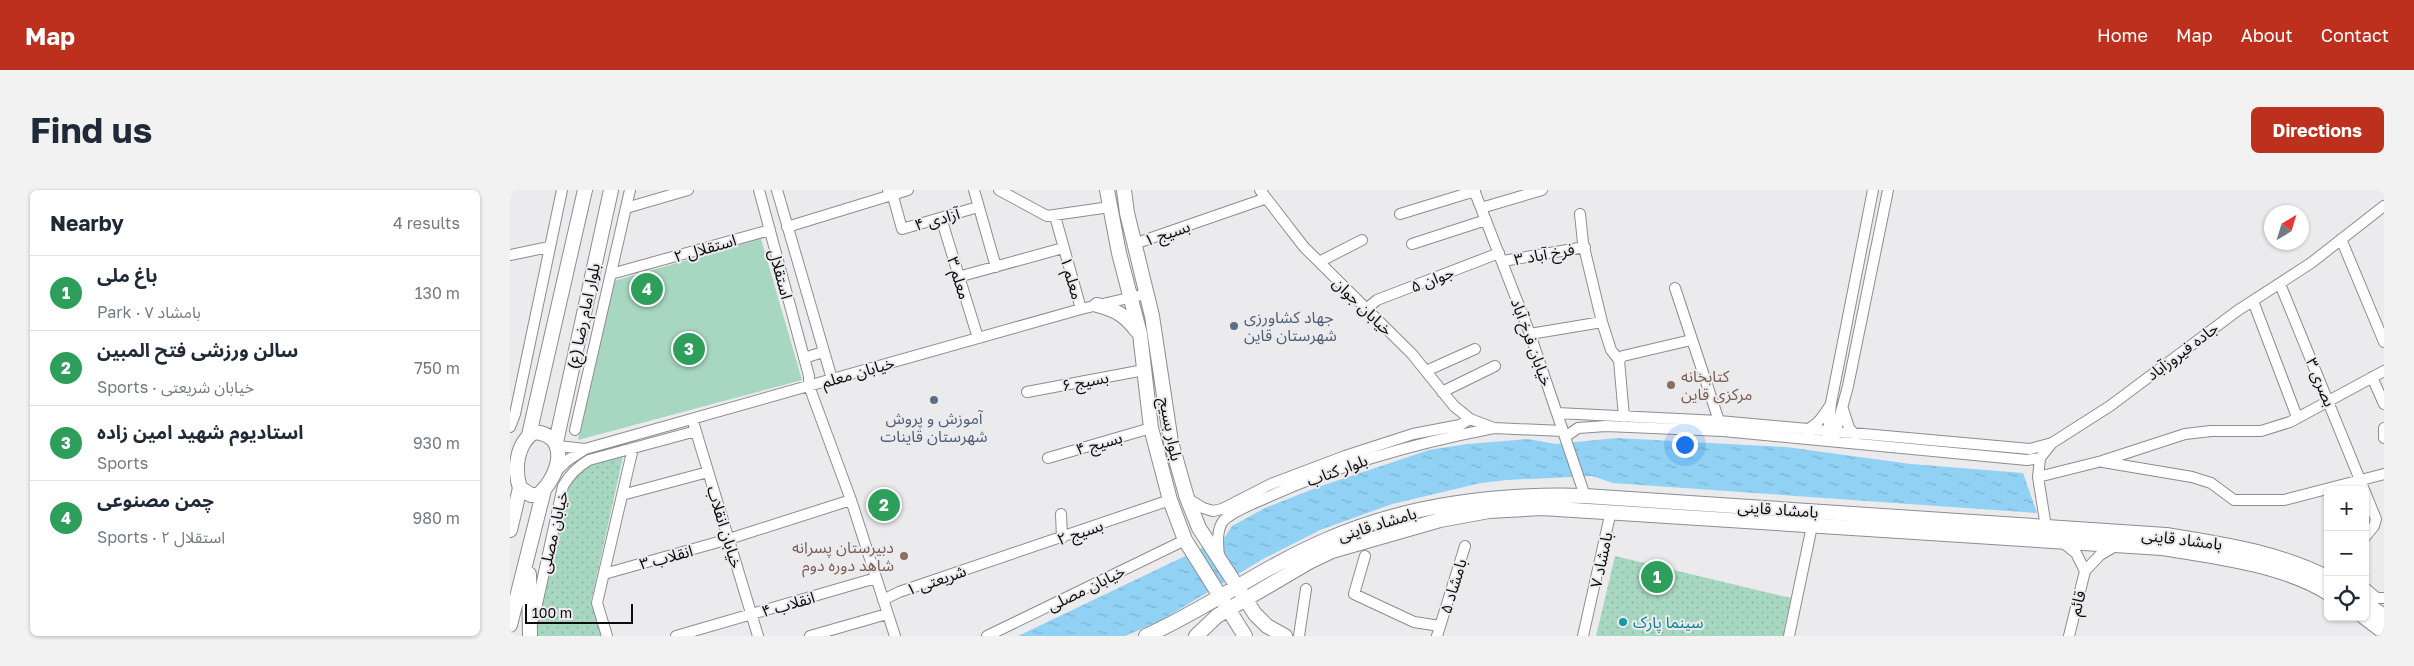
<!DOCTYPE html>
<meta charset="utf-8">
<style>
body{margin:0;font-family:"Golos Text","Noto Sans Arabic",sans-serif;background:#f2f2f3;color:#1f2937}
.controls{position:absolute;right:15px;bottom:15px;display:grid;overflow:hidden;border-radius:8px;box-shadow:0 1px 4px #0004}
.controls button{width:45px;height:45px;display:grid;place-items:center;padding:0;border:0;border-bottom:1px solid #e0e1e3;background:#fff;color:#1f2937;font:25px sans-serif}
.compass{position:absolute;left:1754px;top:15px;width:45px;height:45px;border-radius:50%;background:#fff;box-shadow:0 1px 4px #0004;rotate:38deg}
.scale{position:absolute;left:15px;bottom:12px;width:108px;box-sizing:border-box;padding-left:5px;border:2px solid #0c0c0d;border-top:0;font-size:14px;line-height:18px;white-space:nowrap;color:#0c0c0d;-webkit-text-stroke:4px #ebebed;paint-order:stroke}
.you{position:absolute;left:1174px;top:254px;width:18px;height:18px;margin:-12px;border:4px solid #fff;border-radius:50%;background:#1a73e8;box-shadow:0 0 0 8px #1a73e833}
.badge{display:grid;place-items:center;width:32px;height:32px;border-radius:50%;background:#bc301d;color:#fff;font-size:16px;font-weight:700}
.pin{position:absolute;translate:-50% -50%;border:2px solid #fff;box-shadow:0 1px 5px #0006}
.list{margin:0;padding:0;list-style:none}
h2{display:flex;justify-content:space-between;align-items:center;height:65px;margin:0;padding:0 20px;font-size:21px}
h2 small{font-size:16px;font-weight:400;color:#747a83}
.list li{display:grid;grid-template-columns:32px 1fr auto;gap:15px;align-items:center;box-sizing:border-box;height:75px;padding:0 20px;border-top:1px solid #e0e1e3}
.list b{display:block;font-size:19px;white-space:nowrap}
.list p{margin:0;font-size:16px;white-space:nowrap;color:#747a83}
.list em{font-size:16px;font-style:normal;color:#747a83}
.icon{flex:none;width:28px;height:28px;fill:none;stroke:currentColor;stroke-width:2;stroke-linecap:round;stroke-linejoin:round}
.map{position:relative;flex:none;width:1874px;height:446px;overflow:hidden;border-radius:8px}
header{display:flex;align-items:center;gap:30px;box-sizing:border-box;height:70px;padding:0 25px;background:#bc301d;color:#fff}
header strong{font-size:24px}
nav{display:flex;gap:28px;margin-inline-start:auto;font-size:18px}
.intro{display:flex;align-items:center;justify-content:space-between;box-sizing:border-box;height:120px;padding:0 30px}
h1{margin:0;font-size:35px}
.button{padding:12px 22px;border-radius:8px;background:#bc301d;color:#fff;font-size:18px;font-weight:700}
main{display:flex;gap:30px;padding:0 30px}
aside{flex:1;background:#fff;border-radius:8px;box-shadow:0 1px 4px #0004}
.map>svg:first-child{display:block}
.grass{fill:#a7d7c0}
.park{fill:url(#park-dots)}
.water{fill:url(#water-ripples)}
.lines{fill:none;stroke-linecap:round;stroke-linejoin:round}
.minor-casing{stroke:#8d8d8f;stroke-width:12}
.major-casing{stroke:#8d8d8f;stroke-width:16}
.minor{stroke:#fff;stroke-width:10}
.major{stroke:#fff;stroke-width:14}
.service-dot{fill:#5c6f8a;stroke:#ebebed;stroke-width:2}
.education-dot{fill:#8d6e63;stroke:#ebebed;stroke-width:2}
.culture-dot{fill:#0f9aa8;stroke:#ebebed;stroke-width:2}
.labels{text-anchor:middle;dominant-baseline:central;stroke-width:4;stroke-linejoin:round;paint-order:stroke}
.street-label{font-size:16px;fill:#0c0c0d;stroke:#ebebed}
.service-label{font-size:16px;fill:#4e5e75;stroke:#ebebed;text-anchor:start}
.education-label{font-size:16px;fill:#785e54;stroke:#ebebed;text-anchor:start}
.culture-label{font-size:16px;fill:#0d838f;stroke:#ebebed;text-anchor:start}
</style>
<header>
<strong>Map</strong>
<nav><a>Home</a><a>Map</a><a>About</a><a>Contact</a></nav>
</header>
<div class="intro"><h1>Find us</h1><a class="button">Directions</a></div>
<main>
<aside>
<h2>Nearby<small>4 results</small></h2>
<ul class="list">
<li><span class="badge" style="background:#2e9e5b">1</span><div><b>باغ ملی</b><p>Park · بامشاد ۷</p></div><em>130 m</em></li>
<li><span class="badge" style="background:#2e9e5b">2</span><div><b>سالن ورزشی فتح المبین</b><p>Sports · خیابان شریعتی</p></div><em>750 m</em></li>
<li><span class="badge" style="background:#2e9e5b">3</span><div><b>استادیوم شهید امین زاده</b><p>Sports</p></div><em>930 m</em></li>
<li><span class="badge" style="background:#2e9e5b">4</span><div><b>چمن مصنوعی</b><p>Sports · استقلال ۲</p></div><em>980 m</em></li>
</ul>
</aside>
<div class="map">
<svg width="1874" height="446" viewBox="0 0 1874 446">
<defs>
<pattern id="park-dots" width="8" height="8" patternUnits="userSpaceOnUse" patternTransform="scale(1.25)"><rect width="8" height="8" fill="#a7d7c0"/><path d="M2 2h.1M6 6h.1" fill="none" stroke="#8fb7a4" stroke-width="1.8" stroke-linecap="round"/></pattern>
<pattern id="water-ripples" width="26" height="14" patternUnits="userSpaceOnUse" patternTransform="scale(1.25)"><rect width="26" height="14" fill="#91d1f4"/><path d="M2 4q2-2 4 0t4 0M15 11q2-2 4 0t4 0" fill="none" stroke="#7cb2d0"/></pattern>
</defs>
<rect width="100%" height="100%" fill="#ebebed"/>
<path class="grass" d="M251,49L292,190L68,250L104,91Z"/>
<path class="park" d="M113,267L81,412L91,446H24L58,299C68,275 90,272 113,267Z
M1105,366L1281,408L1273,446H1086Z"/>
<path class="water" d="M1107,248L1276,257L1401,274L1513,283L1527,323L1103,293L1082,286L997,290L971,293L882,314L810,340L753,369L650,431L615,446H508L715,347L722,336L755,318L811,296L919,260L957,254L1018,249L1046,254Z"/>
<g class="lines">
<defs>
<path id="minor" d="M249,0L299,186V196L341,310L385,446
M267,0L322,189
M378,0L384,10L392,39L468,17
M464,0L486,77
M489,0L537,26L600,17
M750,0L794,57L902,164L944,216L960,229L984,238L1053,241
M964,0L1020,144L1075,306
M116,18L178,0
M971,18L1032,0
M890,24L965,1
M1070,24L1073,53L1092,132L1101,160L1109,170L1114,227
M545,26L571,119
M431,28L468,148
M277,37L398,0
M1831,49L1874,152
M624,54L754,9
M902,54L976,30
M0,65L39,57
M993,71L1075,57
M809,72L852,50
M101,84L260,40
M448,87L553,58
M1770,94L1866,329L1864,336L1855,347
M1165,98L1209,231
M1743,111L1787,227
M856,119L867,110L989,63
M1020,144L1092,132
M294,168L313,162
M1109,170L1113,166L1181,150
M916,181L965,159
M1862,187L1874,214
M517,202L634,180
M932,202L985,176
M1333,219L1339,238L1345,245
M1047,223L1209,231L1520,259L1542,253
M184,235L248,446
M0,237L5,224L52,0
M1874,238V248
M65,240L120,0
M1296,240C1308,235 1314,225 1321,214
M1055,247L1068,238L1096,236L1213,241L1517,270L1530,268
M1318,247L1321,213L1363,0
M1324,248L1338,196L1378,0
M48,256L75,259
M538,268L641,238
M1593,272L1682,287L1701,293L1724,310H1774L1874,284
M44,283L58,270L75,259L571,119L636,104
M1528,287L1592,271L1675,244L1701,241H1751L1780,232L1874,181
M112,305L198,282
M677,308L693,318L703,321L712,319L761,294L835,266L903,244L950,235L960,229
M551,324L552,348
M1536,337L1528,287L1530,268L1542,253L1600,216L1727,121L1801,73L1874,16
M1551,351L1566,363L1575,381
M855,366L844,404L904,432L930,436
M709,367C708,355 706,339 714,330C725,320 745,313 758,307C830,274 906,253 984,238
M94,384L219,349L341,310
M1855,398L1867,408H1874
M373,410L389,402L660,310
M24,428L53,296C60,284 67,277 79,270L186,241
M97,446L87,413L123,258
M166,446L366,388
M300,446L377,424
M477,446L675,350
M789,446L796,399
M927,446L955,356
M1073,446L1101,321
M1279,446L1302,336
M1559,446L1575,381L1590,365L1607,355"/>
<path id="major" d="M597,0L609,63L630,144L641,238L660,310L675,350L735,446
M614,0L617,23L642,126L661,252L677,308L689,338L745,424L757,436L775,446
M587,115C606,120 615,125 627,141
M24,242C62,245 49,288 28,305H21L10,298C4,280 6,254 24,242Z
M19,245L75,0
M46,252L101,0
M0,340L10,298
M19,384L20,445
M1855,413L1874,426
M1854,427L1874,442
M0,435L34,300
M636,446C698,418 753,377 816,350C895,315 989,303 1075,306L1656,345C1711,354 1768,362 1818,388
M686,446L707,426L799,372L822,361L930,330L979,321L1032,318L1652,358C1703,366 1774,375 1818,403"/>
</defs>
<use href="#minor" class="minor-casing"/>
<use href="#major" class="major-casing"/>
<use href="#minor" class="minor"/>
<use href="#major" class="major"/>
</g>
<g class="service-dot">
<circle cx="724" cy="136" r="5"/>
<circle cx="424" cy="210" r="5"/>
</g>
<g class="education-dot">
<circle cx="1161" cy="195" r="5"/>
<circle cx="394" cy="366" r="5"/>
</g>
<circle class="culture-dot" cx="1113" cy="432" r="5"/>
<g class="labels">
<g class="street-label">
<text transform="translate(427 29) rotate(-16)">آزادی ۴</text>
<text transform="translate(657 43) rotate(-19)">بسیج ۱</text>
<text transform="translate(195 58) rotate(-16)">استقلال ۲</text>
<text transform="translate(1034 64) rotate(-10)">فرخ آباد ۳</text>
<text transform="translate(271 84) rotate(75)">استقلال</text>
<text transform="translate(449 88) rotate(73)">معلم ۳</text>
<text transform="translate(562 88) rotate(74)">معلم ۱</text>
<text transform="translate(922 89) rotate(-21)">جوان ۵</text>
<text transform="translate(853 116) rotate(44)">خیابان جوان</text>
<text transform="translate(73 126) rotate(-78)">بلوار امام رضا (ع)</text>
<text transform="translate(1022 152) rotate(70)">خیابان فرخ آباد</text>
<text transform="translate(1672 161) rotate(-37)">جاده فیروزآباد</text>
<text transform="translate(348 182) rotate(-16)">خیابان معلم</text>
<text transform="translate(575 191) rotate(-11)">بسیج ۶</text>
<text transform="translate(1811 192) rotate(67)">بصری ۳</text>
<text transform="translate(661 239) rotate(79)">بلوار بسیج</text>
<text transform="translate(589 253) rotate(-16)">بسیج ۴</text>
<text transform="translate(827 280) rotate(-20)">بلوار کتاب</text>
<text transform="translate(1268 319) rotate(4)">بامشاد قاینی</text>
<text transform="translate(867 334) rotate(-17)">بامشاد قاینی</text>
<text transform="translate(215 337) rotate(73)">خیابان انقلاب</text>
<text transform="translate(43 342) rotate(-77)">خیابان مصلی</text>
<text transform="translate(570 342) rotate(-19)">بسیج ۲</text>
<text transform="translate(1672 349) rotate(7)">بامشاد قاینی</text>
<text transform="translate(156 367) rotate(-15)">انقلاب ۳</text>
<text transform="translate(1091 370) rotate(-78)">بامشاد ۷</text>
<text transform="translate(426 390) rotate(-19)">شریعتی ۱</text>
<text transform="translate(943 396) rotate(-73)">بامشاد ۵</text>
<text transform="translate(576 398) rotate(-26)">خیابان مصلی</text>
<text transform="translate(1567 413) rotate(-76)">قائم</text>
<text transform="translate(278 414) rotate(-16)">انقلاب ۴</text>
</g>
<g class="service-label">
<text x="734" y="127">جهاد کشاورزی<tspan x="734" dy="18">شهرستان قاین</tspan></text>
<text x="424" y="228" text-anchor="middle">آموزش و پروش<tspan x="424" dy="18">شهرستان قاینات</tspan></text>
</g>
<g class="education-label">
<text x="1171" y="186">کتابخانه<tspan x="1171" dy="18">مرکزی قاین</tspan></text>
<text x="384" y="357" text-anchor="end">دبیرستان پسرانه<tspan x="384" dy="18">شاهد دوره دوم</tspan></text>
</g>
<g class="culture-label">
<text x="1123" y="432">سینما پارک</text>
</g>
</g>
</svg>
<div class="controls">
<button>+</button>
<button>−</button>
<button><svg class="icon" aria-label="locate" viewBox="0 0 24 24"><circle cx="12" cy="12" r="6"/><path d="M12 2v4M12 18v4M2 12h4M18 12h4"/></svg></button>
</div>
<svg class="compass" viewBox="-18 -18 36 36"><path d="M0-13l5 13h-10z" fill="#e53935"/><path d="M0 13l5-13h-10z" fill="#747a83"/></svg>
<div class="scale">100 m</div>
<div class="you"></div>
<div class="pin badge" style="left:1147px;top:387px;background:#2e9e5b">1</div>
<div class="pin badge" style="left:374px;top:315px;background:#2e9e5b">2</div>
<div class="pin badge" style="left:179px;top:159px;background:#2e9e5b">3</div>
<div class="pin badge" style="left:137px;top:99px;background:#2e9e5b">4</div>
</div>
</main>
